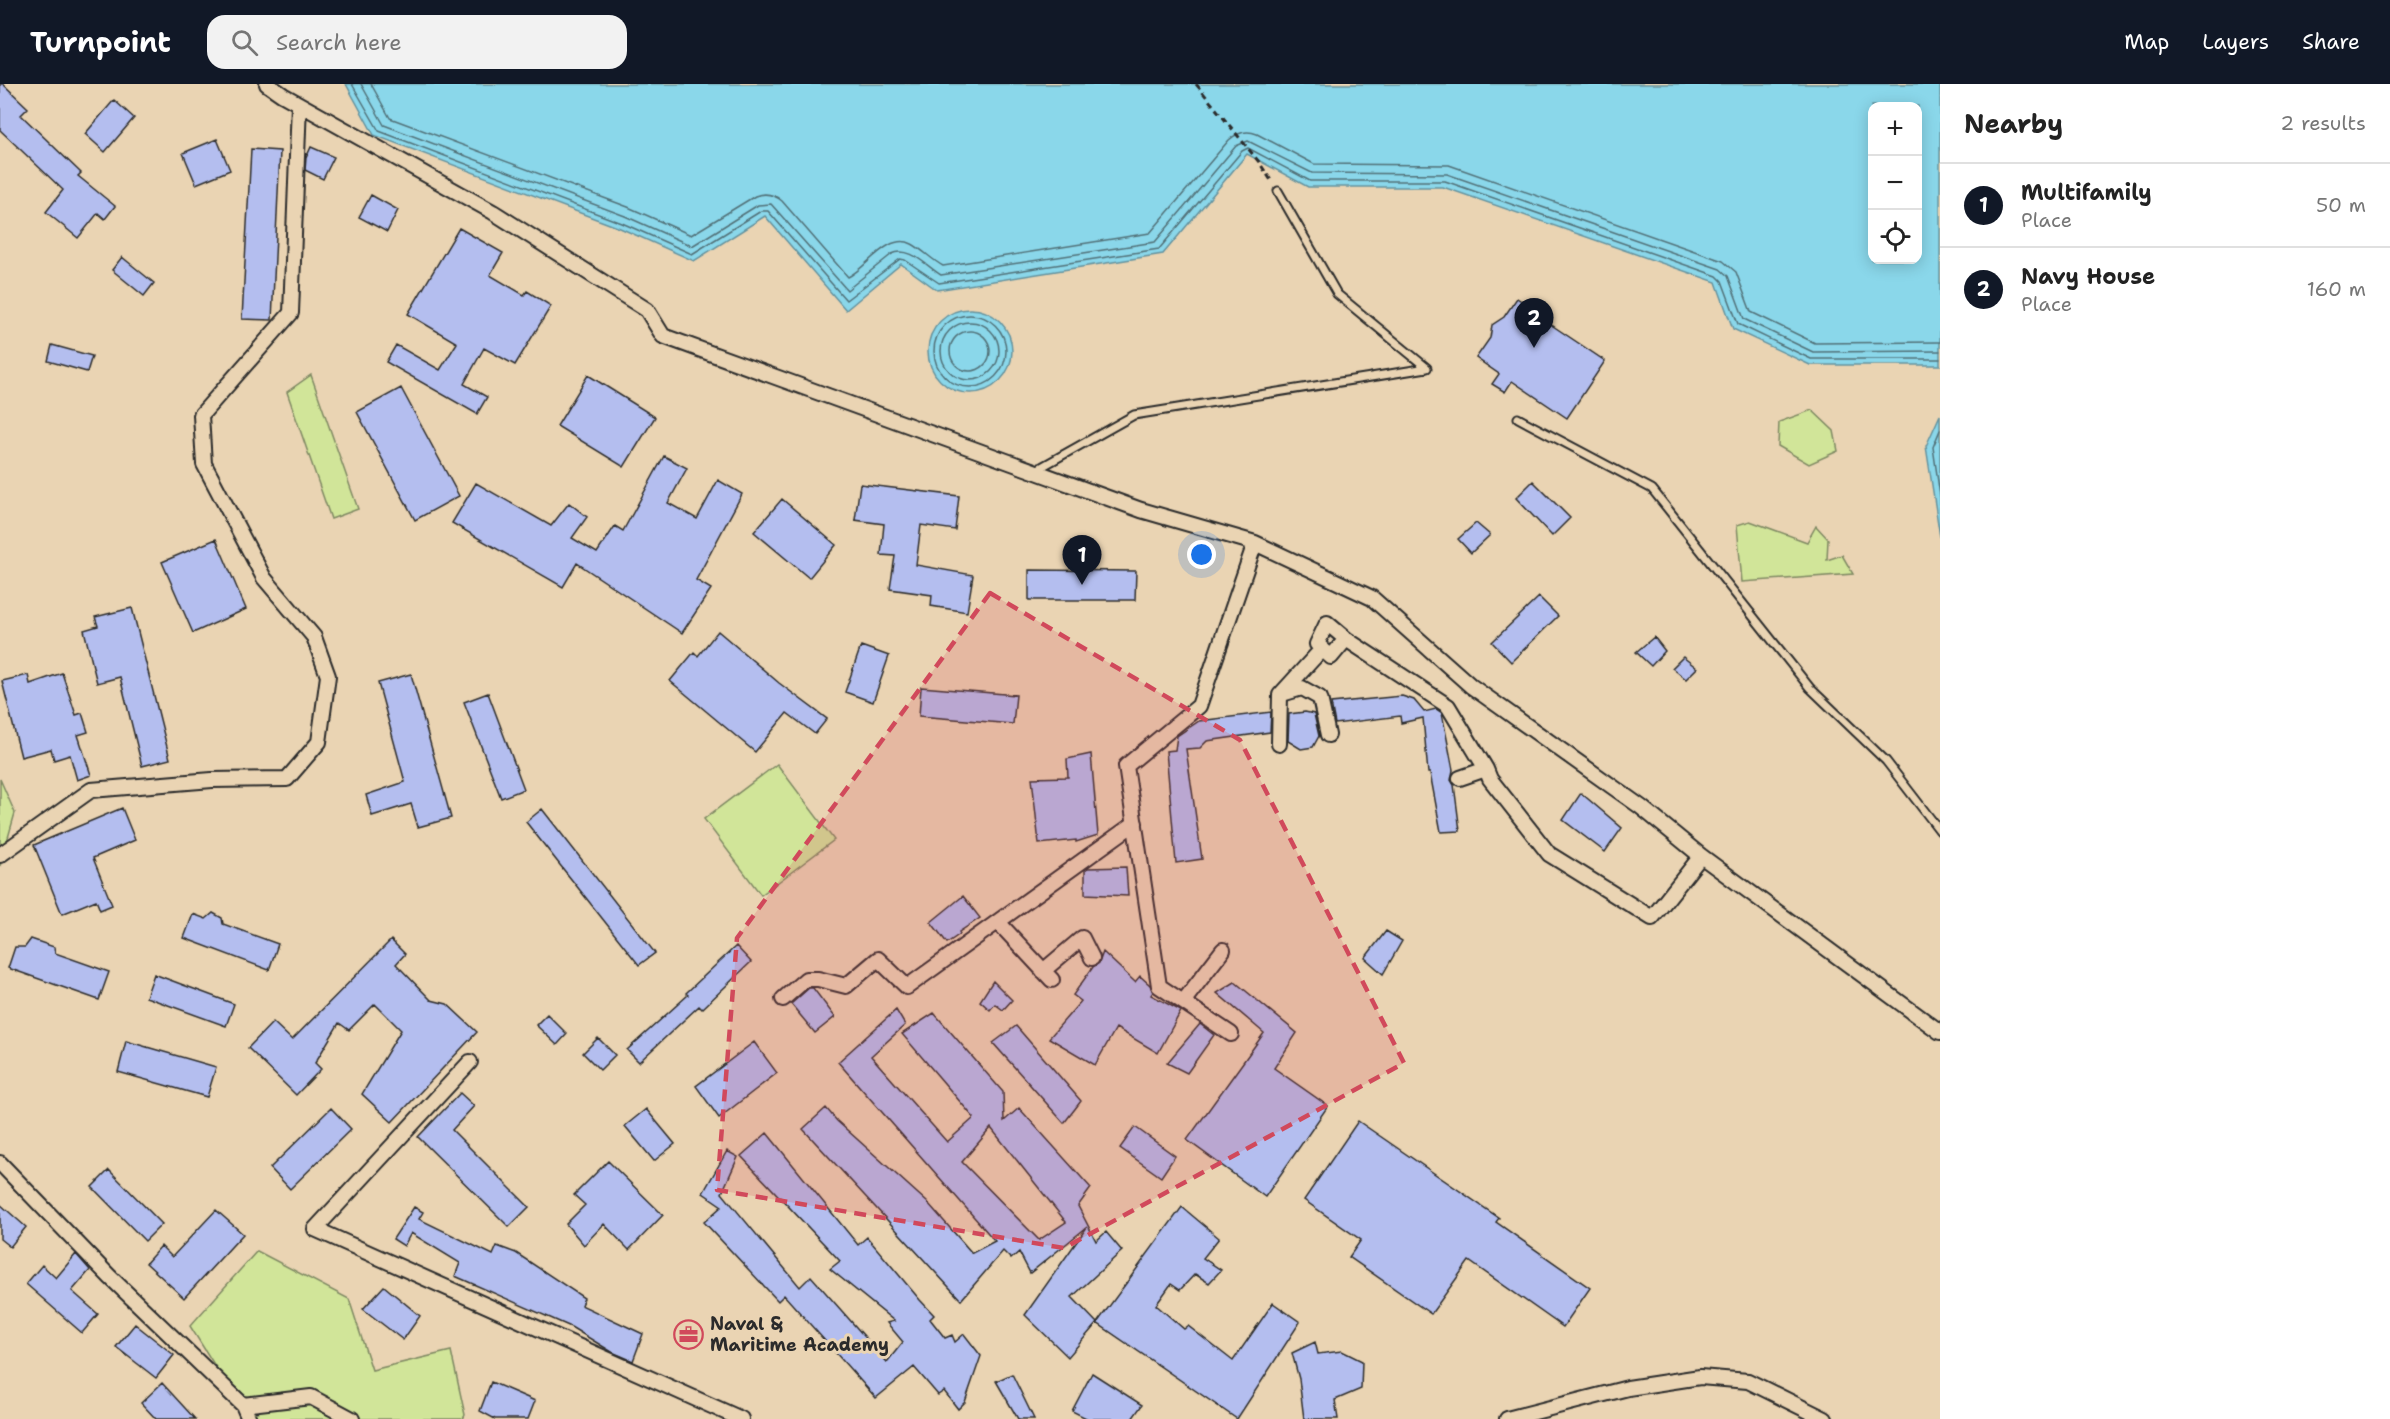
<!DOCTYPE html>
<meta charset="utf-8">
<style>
body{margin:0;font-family:"Shantell Sans",sans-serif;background:#f2f2f2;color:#222}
.controls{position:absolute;right:18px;top:18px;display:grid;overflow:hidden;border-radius:12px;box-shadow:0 3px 15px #0003}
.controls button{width:54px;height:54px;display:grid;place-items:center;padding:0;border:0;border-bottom:2px solid #e0e0e0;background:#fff;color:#222;font:30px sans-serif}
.you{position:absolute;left:1202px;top:471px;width:21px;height:21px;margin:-15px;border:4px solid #fff;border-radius:50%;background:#1a73e8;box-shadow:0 0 0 9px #1a73e833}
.badge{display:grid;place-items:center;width:39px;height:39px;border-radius:50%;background:#111827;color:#fff;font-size:20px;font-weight:700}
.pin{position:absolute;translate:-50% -50px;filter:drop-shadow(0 2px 3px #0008)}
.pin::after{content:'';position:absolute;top:32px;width:21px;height:18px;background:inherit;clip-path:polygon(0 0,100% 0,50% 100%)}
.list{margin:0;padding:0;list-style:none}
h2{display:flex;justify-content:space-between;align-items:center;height:78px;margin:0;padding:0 24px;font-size:26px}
h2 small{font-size:20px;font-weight:400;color:#767676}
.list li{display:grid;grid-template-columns:39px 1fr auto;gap:18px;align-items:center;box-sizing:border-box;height:84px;padding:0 24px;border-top:2px solid #e0e0e0}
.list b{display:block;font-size:22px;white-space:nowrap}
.list p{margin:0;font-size:20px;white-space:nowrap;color:#767676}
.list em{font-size:20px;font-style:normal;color:#767676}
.icon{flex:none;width:33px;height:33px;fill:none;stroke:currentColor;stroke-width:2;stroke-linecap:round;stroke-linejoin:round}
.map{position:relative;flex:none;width:1940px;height:1335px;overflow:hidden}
header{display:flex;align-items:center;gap:36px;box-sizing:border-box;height:84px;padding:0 30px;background:#111827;color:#fff}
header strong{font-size:28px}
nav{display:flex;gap:33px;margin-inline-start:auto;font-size:21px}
.search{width:420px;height:54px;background:#f2f2f2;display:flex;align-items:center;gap:15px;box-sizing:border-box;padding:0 21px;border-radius:18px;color:#767676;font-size:22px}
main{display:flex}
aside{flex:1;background:#fff}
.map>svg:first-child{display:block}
.green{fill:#d1e599;stroke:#7e8862;stroke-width:1.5}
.water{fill:#8ad7ea;stroke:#64929e;stroke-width:1.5;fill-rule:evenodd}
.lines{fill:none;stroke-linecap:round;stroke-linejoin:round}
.shore{stroke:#517077;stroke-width:1.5}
.building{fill:#b4beef;stroke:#2b2b2b;stroke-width:1.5;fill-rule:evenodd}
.lane-casing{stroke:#2b2b2b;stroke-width:11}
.street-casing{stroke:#2b2b2b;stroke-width:18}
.path{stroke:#2b2b2b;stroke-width:3;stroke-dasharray:6 4.5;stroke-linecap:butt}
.lane{stroke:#ead4b3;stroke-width:7}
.street{stroke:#ead4b3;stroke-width:14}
.marked{fill:#d1495b;fill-opacity:0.2;stroke:#d1495b;stroke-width:4.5;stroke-dasharray:12 8;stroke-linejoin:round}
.labels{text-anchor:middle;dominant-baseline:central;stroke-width:6;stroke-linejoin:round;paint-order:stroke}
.poi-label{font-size:18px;font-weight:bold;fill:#2b2b2b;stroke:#ead4b3;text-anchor:start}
</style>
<header>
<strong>Turnpoint</strong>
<div class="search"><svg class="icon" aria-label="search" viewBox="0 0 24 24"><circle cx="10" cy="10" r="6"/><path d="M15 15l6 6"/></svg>Search here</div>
<nav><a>Map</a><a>Layers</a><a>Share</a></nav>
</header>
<main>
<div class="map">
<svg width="1940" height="1335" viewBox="0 0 1940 1335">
<rect width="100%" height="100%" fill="#ead4b3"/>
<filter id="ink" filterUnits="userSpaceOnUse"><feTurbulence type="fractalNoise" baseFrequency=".0167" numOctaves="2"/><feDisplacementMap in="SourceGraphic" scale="12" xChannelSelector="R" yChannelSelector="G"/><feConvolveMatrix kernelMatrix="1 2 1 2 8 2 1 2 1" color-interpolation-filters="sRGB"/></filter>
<g filter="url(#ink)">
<path class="green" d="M311,291L358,425L331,435L287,308Z
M1812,326L1834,347L1838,367L1809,380L1778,362L1779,338Z
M1750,437L1807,458L1816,442L1828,455L1827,476L1842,471L1853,490L1742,498L1737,441Z
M777,680L834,756L761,811L704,735Z
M0,695L15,729L0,782Z
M257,1167L349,1215L372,1286L451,1267L465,1331L463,1335H248L190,1242Z"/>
<path class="water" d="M346,0H1940V281H1810L1733,245L1716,198L1443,103H1308L1247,70L1163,170L937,206L901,180L846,226L765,132L694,177L620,144L374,51ZM1918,22V176H1872V22Z
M928 267a42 42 0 1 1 84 0a42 42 0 1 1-84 0Z
M1940,331V453L1926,362Z"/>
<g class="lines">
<path class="shore" d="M352,0L379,47L622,139L692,170L761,127H768L846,216L900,175L905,176L939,199L1159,165L1242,67L1248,64L1310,97H1445L1717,192L1722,197L1738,240L1811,275H1940
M361,0L384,41L625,132L692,162L758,121L771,120L847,206L892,170C910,161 927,183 941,191L1155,158L1236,62L1248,57L1312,89L1447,90L1720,185L1728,192L1744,235L1813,268L1940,267
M371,0L390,34L628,123L691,151L755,112C766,108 774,110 782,117L848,193C867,184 888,148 912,160C923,166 932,176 943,182L1150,149L1229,56C1238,48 1247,46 1257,50L1314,80L1449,81L1723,177L1736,188L1751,228L1815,259L1940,258
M934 267a36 36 0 1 1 72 0a36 36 0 1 1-72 0Z
M941 267a29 29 0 1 1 58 0a29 29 0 1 1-58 0Z
M950 267a20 20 0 1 1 40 0a20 20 0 1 1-40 0Z
M1940,346L1933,363L1940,412"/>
</g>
<path class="building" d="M0,0H3L28,24L21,31L81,89L78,92L115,122L105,135L98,129L78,154L46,128L63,106L0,46Z
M114,16L134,34L105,68L85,50Z
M217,55L230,86L196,100L183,69Z
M311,63L334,73L323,95L305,86L306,74Z
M251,65L280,67L272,236L242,235Z
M371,111L398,126L387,148L359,133Z
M459,144L503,169L490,191L524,211L527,207L551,222L515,281L484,264L464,300L487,313L477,330L386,278L396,261L440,286L457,259L408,230Z
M122,173L154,199L144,212L112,186Z
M1517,214L1552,238L1550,240L1605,277L1567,334L1512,297L1505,308L1492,300L1499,290L1476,274L1490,254L1492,241L1504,233Z
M52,261L92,272L87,288L48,277Z
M588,291L655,333L624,383L557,342Z
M401,304L459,412L415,436L357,328Z
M664,372L687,384L668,419L697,435L718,396L742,410L696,496L711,505L682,549L577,479L563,503L452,439L476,399L551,442L569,419L587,433L572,454L597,469L615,442L623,447Z
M1533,397L1570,434L1552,452L1516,414Z
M860,400L959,412L955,446L921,441L916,481L973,491L967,528L931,522L932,511L890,505L895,472L881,471L884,440L855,436Z
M782,415L836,461L809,494L754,448Z
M1476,439L1490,451L1471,469L1458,455Z
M216,455L246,525L193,549L162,478Z
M1029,486L1136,487L1135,516H1029Z
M1539,513L1558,532L1511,578L1492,558Z
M132,524L170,675L142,682L120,593L97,599L84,546L98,542L95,533Z
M718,547L779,599L827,635L815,650L787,629L755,668L670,597L694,568L698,572Z
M1654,553L1665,567L1651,582L1636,568Z
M861,562L889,572L873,618L845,608Z
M1683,573L1697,584L1686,595L1672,584Z
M62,589L76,631L82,629L88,648L78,651L91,691L77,696L70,671L54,676L51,665L21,673L2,597L28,591L30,600Z
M411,590L451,734L418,743L411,720L372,732L366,711L405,698L378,599Z
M921,603L1016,611L1013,640L919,632Z
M488,609L524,705L501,714L464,618Z
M1402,612L1414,616L1424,628L1436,625L1442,629L1453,686L1451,696L1454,701L1460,747L1441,748L1430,689H1428L1423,634L1401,639L1400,632L1335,640L1331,619Z
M1271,628L1270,648L1207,657L1200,664L1186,665L1202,775L1176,779L1166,667L1175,666L1177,652L1199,637Z
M1305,628L1314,630L1319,652L1313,663L1301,665L1288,657L1289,630Z
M1091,670L1098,751L1076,758V756L1039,760L1032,694L1068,693L1067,675Z
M1581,709L1622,744L1605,768L1563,736Z
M122,724L135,756L93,774L112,821L100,826L96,816L62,830L34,761Z
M542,725L655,869L639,881L526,738Z
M1126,783L1128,812L1085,810V786L1088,784Z
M963,812L980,834L959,848L960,850L947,859L931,838Z
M213,829L222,834L223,840L278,860L269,886L184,854L193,830L206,835Z
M1386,847L1402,857L1383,890L1365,874Z
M31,855L54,863L55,869L109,888L99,916L8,884L15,863H25Z
M391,856L405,870L396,880L431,916L447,920L477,948L392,1038L362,1010L401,946L375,920L349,946L339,939L315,979L321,985L296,1011L248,964L273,938L292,956Z
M736,862L751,878L702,925L699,922L639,978L627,966L688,911L686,909Z
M1103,868L1135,898L1140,892L1150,901L1153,908L1151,911L1181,927L1158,969L1116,944L1095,981L1049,954L1081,917L1073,911L1093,883L1099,879Z
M154,890L234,920L226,942L146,913Z
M993,897L1012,916L1003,926L995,920L990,926L980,917Z
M1235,898L1297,949L1274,984L1328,1022L1265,1113L1187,1056L1264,949L1217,909Z
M809,904H813L835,933L815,949L791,920Z
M896,926L905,941L871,972L947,1058L974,1034L902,950L934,929L1003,1008L1004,1037L1019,1024L1091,1104L1078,1122L1096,1157L1106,1148L1122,1167L1072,1213L1097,1239L1068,1273L1025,1231L1087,1143L1030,1189L1019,1168L1011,1175L1003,1167L961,1216L803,1045L826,1024L837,1037L928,1119L972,1169L995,1157L838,978ZM991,1044L1066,1138L1039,1156L962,1078Z
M547,930L567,950L557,961L536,941Z
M1200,940L1214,951L1187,989L1167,979Z
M1016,942L1081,1017L1064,1039L993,959Z
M598,954L615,971L600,986L583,969Z
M126,957L216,983L207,1013L118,988Z
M754,958L777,989L719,1034L696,1002Z
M460,1009L474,1022L452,1046L529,1123L509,1143L418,1053Z
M331,1024L351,1045L290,1105L270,1084Z
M646,1025L675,1060L654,1077L625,1042Z
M1358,1037L1499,1134L1496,1138L1590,1204L1563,1243L1469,1177L1431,1230L1349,1173L1361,1156L1304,1116Z
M1135,1043L1175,1072L1161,1093L1120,1064Z
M767,1049L858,1161L867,1153L920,1216L934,1231L930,1235L945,1254L952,1251L955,1258L964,1250L981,1272L965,1318L958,1325L944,1307L938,1311L914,1283L876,1314L784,1211L778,1217L704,1138L722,1122L703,1109L727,1067L738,1073L722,1109L800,1203L811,1192L887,1278L903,1258L887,1239L894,1237L830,1185L840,1177L741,1072Z
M608,1077L663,1131L629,1166L604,1140L584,1161L566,1140L585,1121L574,1111Z
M109,1086L162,1140L145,1157L92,1103Z
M0,1120L26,1143L10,1163L0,1155Z
M414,1123L423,1128L419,1135L493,1171L497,1162L516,1169L584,1214L581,1221L643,1250L633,1277L612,1268L571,1243L455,1192L460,1179L411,1149L404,1162L393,1155Z
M1182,1123L1219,1154L1203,1174L1221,1186L1209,1199L1195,1190L1180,1206L1171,1200L1156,1221L1184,1245L1188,1242L1233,1277L1273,1219L1300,1238L1237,1335L1097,1239Z
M216,1126L243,1150L184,1214L146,1179L161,1162L172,1173Z
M76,1170L90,1186L72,1207L98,1230L82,1249L26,1200L42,1181L56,1194Z
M384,1202L420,1232L403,1256L363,1225Z
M135,1240L174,1271L156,1294L116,1263Z
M1315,1258L1318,1270L1342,1267L1362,1277L1361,1305L1335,1316L1338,1335H1304L1299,1295L1292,1269Z
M1092,1289L1142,1321L1132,1335H1088L1072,1327Z
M1012,1290L1034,1335H1018L996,1297Z
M491,1298L535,1317L528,1335H495L480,1327Z
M162,1299L195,1335H156L141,1319Z"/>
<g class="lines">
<defs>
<path id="lane" d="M1518,334L1652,405L1810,604L1886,677L1940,747
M1036,386L1134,331L1427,284L1337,210L1278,107"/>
<path id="street" d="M267,0L283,11L493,128L647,226L663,252L1141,426L1255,459L1372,514L1471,602L1641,723L1701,772L1940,948
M1346,555L1331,573L1317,560L1327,539L1346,555L1448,622L1486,685
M1282,610L1302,604L1320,614L1328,651
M1279,660L1280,611L1322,565
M1460,694L1486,685L1490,695L1549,770L1652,834L1701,772
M0,771L91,706L212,696L287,695L319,658L328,592L314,553L264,494L204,380L201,331L291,229L299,20
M998,838L1052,896
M1043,887L1082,854L1092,874
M783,915L806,895H818L846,902L878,875L907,903L1135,739
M1183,918L1223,866
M1231,950L1159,902L1126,682L1199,622L1255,459
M470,978L315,1145L741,1335
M0,1079L110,1193L243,1321L249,1335
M243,1321L311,1313L352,1335
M1507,1335L1628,1304L1700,1293L1748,1297L1825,1335"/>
</defs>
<use href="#lane" class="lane-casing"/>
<use href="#street" class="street-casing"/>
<path class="path" d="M1196,0L1259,78L1272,98"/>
<use href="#lane" class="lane"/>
<use href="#street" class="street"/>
</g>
</g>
<path class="marked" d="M990,509L1240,656L1404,979L1064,1164L717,1106L737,854Z"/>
<defs>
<symbol id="office-ring" viewBox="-11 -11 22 22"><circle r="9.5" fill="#ead4b3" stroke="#d1495b" stroke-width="1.5"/><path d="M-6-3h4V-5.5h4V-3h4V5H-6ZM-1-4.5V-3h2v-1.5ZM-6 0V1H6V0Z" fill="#d1495b"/></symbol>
</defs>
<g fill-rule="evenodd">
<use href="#office-ring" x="672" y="1234" width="33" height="33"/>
</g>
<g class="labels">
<g class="poi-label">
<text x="710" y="1240">Naval &amp;<tspan x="710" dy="21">Maritime Academy</tspan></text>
</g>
</g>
</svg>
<div class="controls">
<button>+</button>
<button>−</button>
<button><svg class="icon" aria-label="locate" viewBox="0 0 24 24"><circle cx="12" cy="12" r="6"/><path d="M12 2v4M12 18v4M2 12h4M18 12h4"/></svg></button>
</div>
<div class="you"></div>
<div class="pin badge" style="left:1082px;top:501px">1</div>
<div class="pin badge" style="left:1534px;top:264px">2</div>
</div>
<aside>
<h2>Nearby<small>2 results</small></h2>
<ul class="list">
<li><span class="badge">1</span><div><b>Multifamily</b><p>Place</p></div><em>50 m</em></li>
<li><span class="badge">2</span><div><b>Navy House</b><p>Place</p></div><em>160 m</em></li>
</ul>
</aside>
</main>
